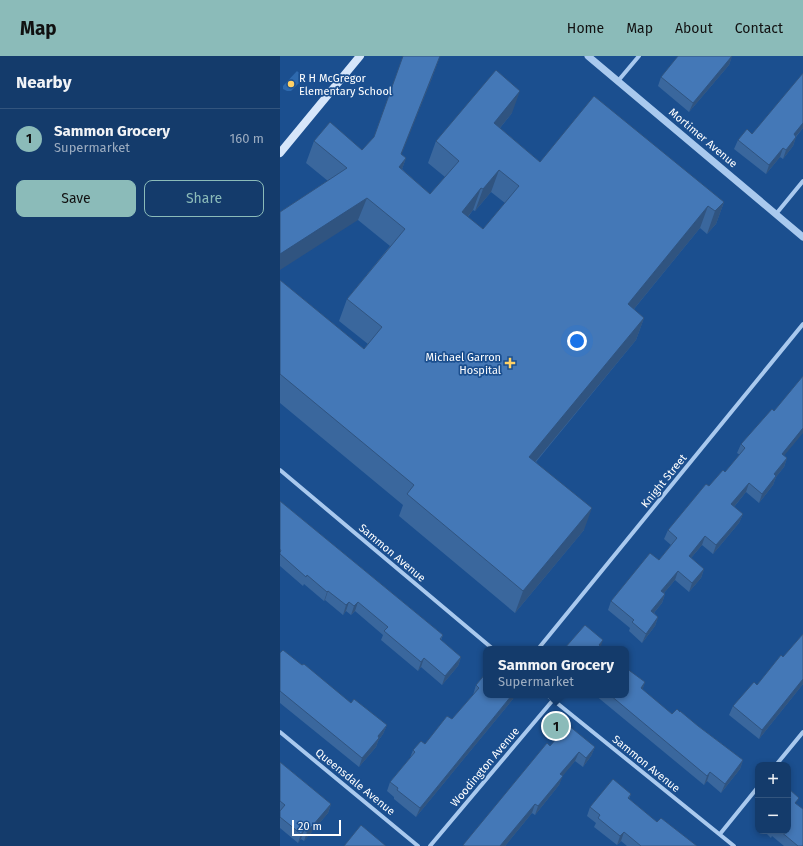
<!DOCTYPE html>
<meta charset="utf-8">
<style>
body{margin:0;font-family:"Fira Sans",sans-serif;background:#214673;color:#f1f3f6}
.controls{position:absolute;right:12px;bottom:12px;display:grid;overflow:hidden;border-radius:8px;box-shadow:0 2px 6px #0003}
.controls button{width:36px;height:36px;display:grid;place-items:center;padding:0;border:0;border-bottom:1px solid #33557e;background:#143b6b;color:#f1f3f6;font:20px sans-serif}
.scale{position:absolute;left:12px;bottom:10px;width:49px;box-sizing:border-box;padding-left:4px;border:2px solid #fff;border-top:0;font-size:11px;line-height:14px;white-space:nowrap;color:#fff;-webkit-text-stroke:3px #1b4f8f;paint-order:stroke}
.you{position:absolute;left:297px;top:285px;width:14px;height:14px;margin:-10px;border:3px solid #fff;border-radius:50%;background:#1a73e8;box-shadow:0 0 0 6px #1a73e833}
.badge{display:grid;place-items:center;width:26px;height:26px;border-radius:50%;background:#8bbbb9;color:#111;font-size:13px;font-weight:700}
.pin{position:absolute;translate:-50% -50%;border:2px solid #fff;box-shadow:0 1px 4px #0006}
.popup{position:absolute;left:203px;top:590px;width:146px;height:52px;box-sizing:border-box;display:grid;place-content:center;border-radius:8px;background:#143b6b;filter:drop-shadow(0 1px 3px #0005);font-size:13px;white-space:nowrap;color:#9dadc1}
.popup b{font-size:15px;color:#f1f3f6}
.popup::after{content:'';position:absolute;left:50%;top:100%;margin-left:-8px;border:8px solid transparent;border-top-color:#143b6b}
.list{margin:0;padding:0;list-style:none}
h2{display:flex;justify-content:space-between;align-items:center;height:52px;margin:0;padding:0 16px;font-size:17px}
h2 small{font-size:13px;font-weight:400;color:#9dadc1}
.list li{display:grid;grid-template-columns:26px 1fr auto;gap:12px;align-items:center;box-sizing:border-box;height:60px;padding:0 16px;border-top:1px solid #33557e}
.list b{display:block;font-size:15px;white-space:nowrap}
.list p{margin:0;font-size:13px;white-space:nowrap;color:#9dadc1}
.list em{font-size:13px;font-style:normal;color:#9dadc1}
.actions{display:flex;gap:8px;padding:12px 16px}
.actions a{flex:1;padding:9px 0;border:1px solid #8bbbb9;border-radius:8px;text-align:center;font-size:14px;color:#8bbbb9}
.actions .main{background:#8bbbb9;color:#111}
.map{position:relative;flex:none;width:523px;height:790px;overflow:hidden}
header{display:flex;align-items:center;gap:24px;box-sizing:border-box;height:56px;padding:0 20px;background:#8bbbb9;color:#111}
header strong{font-size:19px}
nav{display:flex;gap:22px;margin-inline-start:auto;font-size:14px}
main{display:flex}
aside{flex:1;background:#143b6b}
.map>svg:first-child{display:block}
.green{fill:#2e69ad}
.lines{fill:none;stroke-linecap:round;stroke-linejoin:round}
.minor{stroke:#a9c9ee;stroke-width:4}
.tertiary{stroke:#a9c9ee;stroke-width:7}
.secondary{stroke:#d6e6fa;stroke-width:8}
.wall{fill:#3a679d;fill-rule:evenodd}
.shaded-wall{fill:#305480}
.building{fill:#4478b7;stroke:#305480;fill-rule:evenodd}
.poi-dot{fill:#ffd166;stroke:#1b4f8f;stroke-width:1.5}
.labels{text-anchor:middle;dominant-baseline:central;stroke-width:3.5;stroke-linejoin:round;paint-order:stroke}
.poi-label{font-size:11px;fill:#fff;stroke:#1b4f8f;text-anchor:start}
.street-label{font-size:11px;fill:#fff;stroke:#1b4f8f}
</style>
<header>
<strong>Map</strong>
<nav><a>Home</a><a>Map</a><a>About</a><a>Contact</a></nav>
</header>
<main>
<aside>
<h2>Nearby<small></small></h2>
<ul class="list">
<li><span class="badge">1</span><div><b>Sammon Grocery</b><p>Supermarket</p></div><em>160 m</em></li>
</ul>
<div class="actions"><a class="main">Save</a><a>Share</a></div>
</aside>
<div class="map">
<svg width="523" height="790" viewBox="0 0 523 790">
<rect width="100%" height="100%" fill="#1b4f8f"/>
<path class="green" d="M17,15L20,18L21,25L11,35H7L3,33V30Z"/>
<g class="lines">
<path class="minor" d="M338,25L359,0
M496,158L523,125
M0,414L213,593
M258,593L523,268
M267,639L454,790
M0,676L138,790
M496,709L523,676
M440,778L478,731
M150,790L273,644"/>
<path class="tertiary" d="M308,0L523,181"/>
<path class="secondary" d="M0,97L80,0"/>
</g>
<path class="wall" d="M160,0L152,22L121,98L126,102L122,113L150,138L165,121L148,107L156,85L232,57L220,72L260,106L444,146L436,168L427,178L420,172L354,253L364,262L356,284L256,406L304,474L235,557L119,460L123,449L0,347V224L84,293L88,288L59,265L67,243L110,190L78,164L48,125L26,107L34,85L82,94L94,81ZM211,136L225,147L203,173L188,161L193,154L195,155Z
M452,0L449,9L409,56L378,30L381,21Z
M523,72L516,81L513,90L503,103L500,101L486,118L454,93L458,84L472,78Z
M461,388L504,400L507,402L504,411L496,421L493,429L479,447L466,436L454,451L463,458L459,467L433,498L422,489L411,502L424,513L421,522L409,536L395,524L384,537L385,538L382,547L374,557L378,561L375,570L362,587L349,575L350,572L328,554L331,545L379,504L391,489L384,483L388,474L429,430L445,416L460,399L457,397Z
M0,445L163,579L161,584L181,601L178,610L162,629L141,611L138,615L101,584L103,579L75,555L71,559L66,555L63,559L45,544L44,545L24,528L23,530L0,510Z
M523,578V628L479,683L449,659L453,650L477,629L503,601Z
M0,597L71,647L107,669L103,678L98,685L96,691L79,711L0,647Z
M350,616L365,626L362,634L392,658L418,670L463,704L460,713L441,737L427,725L424,729L315,639H346Z
M196,629L233,643L136,761L114,743V741L107,735L110,726L130,702L133,694L145,688L172,663L193,639Z
M270,690L315,691L311,700L303,711L295,705L282,720L279,729L255,759L252,757L225,790H183Z
M0,706L51,748L48,757L24,785L21,783L18,787L0,772Z
M351,738L349,743L377,766L417,790H347L341,785L337,789L314,771L316,767L307,760L310,751Z
M517,748L523,790H504L492,780L491,782L484,775H508Z"/>
<path class="shaded-wall" d="M160,0L152,22L113,120L121,98Z
M452,0L449,9L409,56L413,47Z
M240,35L232,57L206,89L214,67Z
M523,67V72L510,87L514,78Z
M516,81L513,90L503,103L506,94Z
M503,92L500,101L486,118L489,109Z
M126,102L118,124L119,111Z
M219,114L211,136L195,155L203,133Z
M201,132L193,154L174,178L182,156Z
M87,142L78,164L0,214V198Z
M444,146L436,168L427,178L435,155Z
M428,150L420,172L340,270L348,248Z
M364,262L356,284L241,423L249,401Z
M523,372V377L498,407L502,398Z
M507,402L504,411L496,421L493,429L479,447L482,438L494,418Z
M469,427L466,436L448,458L451,448Z
M312,452L304,474L235,557L243,535Z
M463,458L459,467L433,498L436,489Z
M425,480L422,489L405,509L409,500Z
M424,513L421,522L409,536L412,527Z
M398,515L395,524L378,544L381,535Z
M48,535L45,544L44,545L47,536Z
M385,538L382,547L368,564L371,555Z
M69,546L66,555L63,559L66,549Z
M78,546L75,555L71,559L74,550Z
M378,561L375,570L362,587L366,578Z
M323,584L320,593L319,589Z
M181,601L178,610L162,629L165,620Z
M144,602L141,611L138,615L141,606Z
M523,623V628L479,683L482,674Z
M365,626L362,636L361,632Z
M232,639H235L233,643L136,761L140,752Z
M107,669L103,678L98,685L96,691L79,711L82,702L98,680Z
M315,691L311,700L303,711L306,702Z
M299,696L295,705L277,727L280,718Z
M463,704L460,713L441,737L445,728Z
M430,716L427,725L424,729L427,720Z
M283,720L279,729L255,759L258,750Z
M51,748L48,757L24,785L27,776Z
M255,748L252,757L225,790H220Z
M24,774L21,783L18,787L21,778Z
M344,776L341,785L337,789L340,780Z"/>
<path class="building" d="M123,0H160L121,98L126,102L119,111L150,138L179,105L156,85L216,14L240,35L214,67L260,106L314,40L444,146L435,155L428,150L348,248L364,262L249,401L312,452L243,535L127,438L134,429L0,318V224L84,293L102,271L67,243L125,173L87,142L0,198V156L67,112L34,85L50,66L82,94L94,81ZM219,114L239,130L203,173L182,156L201,132L203,133Z
M398,0H452L413,47L381,21Z
M523,17V67L514,78L516,81L506,94L503,92L489,109L458,84L467,73L472,78Z
M523,320V372L502,398L507,402L494,418L496,420L482,438L469,427L451,448L463,458L436,489L425,480L409,500L424,513L412,527L398,515L381,535L385,538L371,555L378,561L366,578L352,566L354,564L331,545L370,497L379,504L397,482L388,474L426,428L429,430L443,414L445,416L465,392L461,388L492,353L494,355Z
M0,445L163,579L160,583L181,601L165,620L144,602L141,606L104,575L108,571L78,546L74,550L69,546L66,549L48,535L47,536L27,519L26,521L0,498V496L1,495L0,493Z
M305,569L323,584L319,589L324,593H284Z
M523,578V623L482,674L453,650L474,626L477,629L501,599L503,601Z
M3,594L22,609L24,608L71,647L74,643L107,669L98,680L99,682L82,702L0,635V597Z
M346,612L365,626L361,632L392,658L397,653L400,656V655L418,670L463,704L445,728L430,716L427,720L330,639H346Z
M206,617V639H232L140,752L117,734L118,732L110,726L135,696L133,694L141,685L145,688L167,660L172,663L199,632L196,629Z
M288,669L315,691L306,702L299,696L280,718L283,720L258,750L255,748L220,790H185L183,789L267,687L270,690Z
M0,706L51,748L27,776L24,774L21,778L0,761V755L5,749L0,745Z
M333,723L351,738L348,742L377,766L381,762L417,790H361L344,776L340,780L318,762L320,759L310,751Z
M508,732L519,742L515,747L523,753V790H518L500,775H508Z
M81,769L106,790H64Z"/>
<g class="poi-dot">
<circle cx="11" cy="28" r="4"/>
<path d="M228 301h4v4h4v4h-4v4h-4v-4h-4v-4h4z"/>
</g>
<g class="labels">
<g class="poi-label">
<text x="19" y="22">R H McGregor<tspan x="19" dy="13">Elementary School</tspan></text>
<text x="221" y="301" text-anchor="end">Michael Garron<tspan x="221" dy="13">Hospital</tspan></text>
</g>
<g class="street-label">
<text transform="translate(423 82) rotate(40)">Mortimer Avenue</text>
<text transform="translate(384 425) rotate(-51)">Knight Street</text>
<text transform="translate(112 497) rotate(40)">Sammon Avenue</text>
<text transform="translate(366 708) rotate(39)">Sammon Avenue</text>
<text transform="translate(205 711) rotate(-50)">Woodington Avenue</text>
<text transform="translate(75 726) rotate(39)">Queensdale Avenue</text>
</g>
</g>
</svg>
<div class="controls">
<button>+</button>
<button>−</button>
</div>
<div class="scale">20 m</div>
<div class="you"></div>
<div class="pin badge" style="left:276px;top:670px">1</div>
<div class="popup"><b>Sammon Grocery</b>Supermarket</div>
</div>
</main>
